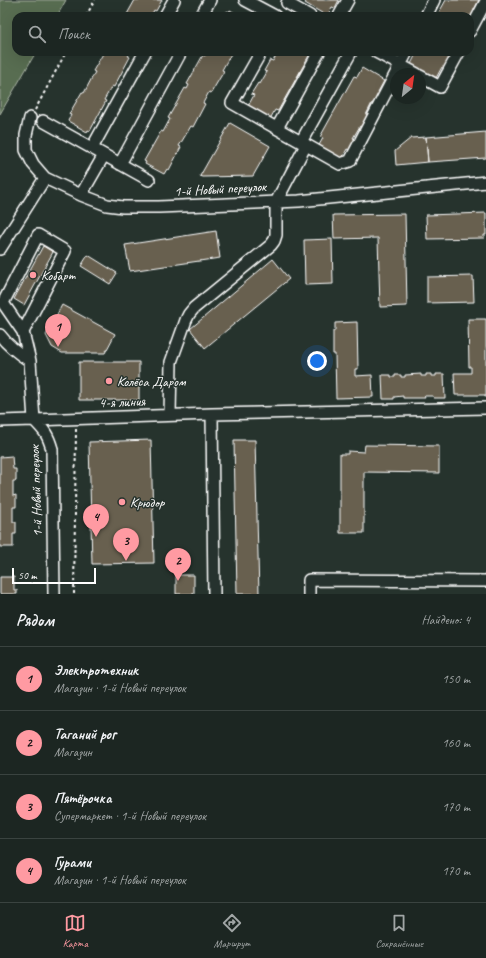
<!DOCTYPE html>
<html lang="ru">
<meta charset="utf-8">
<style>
body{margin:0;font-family:Caveat,sans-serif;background:#29322f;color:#f1f3f6}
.compass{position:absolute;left:390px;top:68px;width:36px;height:36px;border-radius:50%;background:#1c2622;box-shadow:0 4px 16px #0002;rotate:29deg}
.scale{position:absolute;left:12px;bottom:10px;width:84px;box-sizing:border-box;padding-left:4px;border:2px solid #fff;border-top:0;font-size:11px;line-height:14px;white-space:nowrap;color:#fff;-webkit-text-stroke:3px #26332d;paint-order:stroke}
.you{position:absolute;left:317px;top:361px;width:14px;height:14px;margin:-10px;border:3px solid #fff;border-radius:50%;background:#1a73e8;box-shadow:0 0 0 6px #1a73e833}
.badge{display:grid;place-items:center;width:26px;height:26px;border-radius:50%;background:#ff9aa2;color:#111;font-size:13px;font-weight:700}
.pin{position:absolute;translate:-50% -33px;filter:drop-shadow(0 1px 2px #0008)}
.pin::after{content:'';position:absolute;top:21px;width:14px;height:12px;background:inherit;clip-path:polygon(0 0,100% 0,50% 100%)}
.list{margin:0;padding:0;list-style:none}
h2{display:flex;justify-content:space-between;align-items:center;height:52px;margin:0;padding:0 16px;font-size:17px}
h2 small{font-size:13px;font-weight:400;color:#a0a5a5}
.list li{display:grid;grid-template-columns:26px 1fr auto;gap:12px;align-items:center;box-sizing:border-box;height:64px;padding:0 16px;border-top:1px solid #3a4340}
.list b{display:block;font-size:15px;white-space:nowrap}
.list p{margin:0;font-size:13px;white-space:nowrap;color:#a0a5a5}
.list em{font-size:13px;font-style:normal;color:#a0a5a5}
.icon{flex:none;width:22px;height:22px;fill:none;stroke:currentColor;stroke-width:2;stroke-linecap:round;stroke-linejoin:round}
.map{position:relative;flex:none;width:486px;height:594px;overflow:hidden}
.search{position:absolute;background:#1c2622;box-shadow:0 4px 16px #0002;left:12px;right:12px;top:12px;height:44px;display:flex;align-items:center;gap:10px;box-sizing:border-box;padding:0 14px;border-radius:12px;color:#a0a5a5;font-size:15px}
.sheet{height:308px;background:#1c2622}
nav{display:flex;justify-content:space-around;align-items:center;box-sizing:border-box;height:56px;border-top:1px solid #3a4340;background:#1c2622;font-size:11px;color:#a0a5a5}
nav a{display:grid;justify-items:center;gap:2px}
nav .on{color:#ff9aa2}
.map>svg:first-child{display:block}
.green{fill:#586d51;stroke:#acb6a8}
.building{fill:#676050;stroke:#fff}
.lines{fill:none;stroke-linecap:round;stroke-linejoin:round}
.minor-casing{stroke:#fff;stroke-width:14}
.path{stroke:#fff;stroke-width:2;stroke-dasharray:3 3;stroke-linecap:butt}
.minor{stroke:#26332d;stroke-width:11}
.poi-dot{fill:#ff9aa2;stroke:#26332d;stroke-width:1.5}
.labels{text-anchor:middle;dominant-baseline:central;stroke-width:3;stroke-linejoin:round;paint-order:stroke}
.street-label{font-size:14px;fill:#fff;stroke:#26332d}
.poi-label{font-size:14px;fill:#fff;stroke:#26332d;text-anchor:start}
</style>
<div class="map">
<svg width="486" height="594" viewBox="0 0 486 594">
<rect width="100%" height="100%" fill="#26332d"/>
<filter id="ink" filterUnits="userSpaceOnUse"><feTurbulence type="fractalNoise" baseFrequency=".025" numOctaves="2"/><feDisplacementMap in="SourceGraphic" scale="8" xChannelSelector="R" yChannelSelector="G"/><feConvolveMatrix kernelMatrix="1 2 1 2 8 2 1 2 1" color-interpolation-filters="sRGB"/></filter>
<g filter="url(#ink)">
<path class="green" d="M0,0H66L57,16H16V52H36L0,114Z"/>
<path class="building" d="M135,0H162L156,11L154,10L151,16H126Z
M307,0H339L335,8L332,7L327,16L305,3Z
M446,0H479L474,10L476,11L470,22V16H437Z
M230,10L240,16H225L227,11L229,12Z
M104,52H133L132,54L130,53L128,56L130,57L114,87L112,86L104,100L106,101L90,131L88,130L87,132L68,121L71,115L69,114L82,92L84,93L95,72L93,71Z
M207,52H232L222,70L224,71L211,93L209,92L203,103L205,104L193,127L191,126L179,146L181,147L169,170L167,169L164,174L145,164L146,162L144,161L161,131L163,132L170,119L168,118L185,88L187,89L189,85L187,84L203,55L205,56Z
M278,52H311L278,111L275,110L270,119L248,106L254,95L251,94L258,83L260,84L267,72L264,71L270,60L273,61Z
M417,52H450L448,56L451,57L445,68L442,67L436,78L411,64Z
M362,68L384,81L378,92L381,93L375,104L372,103L366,115L368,116L362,127L360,126L353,138L355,139L349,150L347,149L341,160L318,147L323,138L320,137L354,76L357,77Z
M230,123L270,146L253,176L203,177L200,176Z
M486,132V158L428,162L426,137Z
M426,137L428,162L396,165L395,151L411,138Z
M486,213V235H484V238L427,239L426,215Z
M405,214L407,306L380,307L378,238L334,239L333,215Z
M216,231L220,258L130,271L125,245Z
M332,239L333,284L305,285L304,240Z
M43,246L53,252L24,305L14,299Z
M88,255L117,273L110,284L81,266Z
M273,259L289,279L205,348L190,329Z
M473,276L474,302L427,303V277Z
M62,305L115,334L105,353H62L52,347L46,335Z
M468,319H486V397H485V395H455L454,373H471V367H469Z
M357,322L358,369H355V376L372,375L373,397L336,398L335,354H333V331H335V323Z
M79,362H139V400H79Z
M421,374V376H426V374H431V376H436V374H444L445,398H434L433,396H424L425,398H403V396L394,397V399H383L382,375H391V377H395V375H401V377H405V375Z
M151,440L154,563L92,564L89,442Z
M234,440H255L259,594H237Z
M365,445L439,446V473L364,472V533H340V454H348V451L364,452Z
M12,456L13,469H16V481H13V496L16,495V507H13V522H16V534H13V547H0V457Z
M176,575H194V594H176Z
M0,577H14V590H17V594H0Z"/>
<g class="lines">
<defs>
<path id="minor" d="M245,0L275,16
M287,3L310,16
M165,16L174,0
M201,16L210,0
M339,16L348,0
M426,16L434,0
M470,31L486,1
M261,52L232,103L340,164L350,161L407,52
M376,52L417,74
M420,76L440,87L459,52
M30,118L26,135V150L33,164L45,178L81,195L107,205L123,207H159L299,201L486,182
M43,121L149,180
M277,128L319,52
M301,142L351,52
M92,148L145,52
M120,164L181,52
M81,195L104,155
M38,235L65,251L23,332L3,303Z
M0,249L45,178
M23,332L30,361
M0,335C8,346 19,354 30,361L34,420C45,431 48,435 52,449L54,594
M212,414L214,594
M170,415L171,362L186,320L189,314L194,308L271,245L274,241L276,235V202L306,145
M0,421L34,420L212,414L486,408
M309,594V580L486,581"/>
</defs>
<use href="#minor" class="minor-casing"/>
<path class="path" d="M86,16L95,0
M35,110L66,52
M74,594L76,429"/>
<use href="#minor" class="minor"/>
</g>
</g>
<g class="poi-dot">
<circle cx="33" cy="275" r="4"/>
<circle cx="109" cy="381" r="4"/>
<circle cx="122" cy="502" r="4"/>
</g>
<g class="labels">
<g class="street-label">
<text transform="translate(220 189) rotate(-3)">1-й Новый переулок</text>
<text transform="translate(122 402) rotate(-2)">4-я линия</text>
<text transform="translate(36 491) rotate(-92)">1-й Новый переулок</text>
</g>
<g class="poi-label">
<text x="41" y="275">Кобарт</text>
<text x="117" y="381">Колёса Даром</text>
<text x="130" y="502">Крюдор</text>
</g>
</g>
</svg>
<svg class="compass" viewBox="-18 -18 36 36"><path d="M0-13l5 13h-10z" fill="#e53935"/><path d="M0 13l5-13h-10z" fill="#a0a5a5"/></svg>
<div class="scale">50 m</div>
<div class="you"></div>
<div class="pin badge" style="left:58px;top:347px">1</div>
<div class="pin badge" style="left:178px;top:581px">2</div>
<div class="pin badge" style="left:126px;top:561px">3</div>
<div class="pin badge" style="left:96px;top:537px">4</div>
<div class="search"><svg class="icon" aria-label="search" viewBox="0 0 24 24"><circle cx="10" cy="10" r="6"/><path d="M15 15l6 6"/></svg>Поиск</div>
</div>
<section class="sheet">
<h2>Рядом<small>Найдено: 4</small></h2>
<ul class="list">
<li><span class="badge">1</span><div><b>Электротехник</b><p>Магазин · 1-й Новый переулок</p></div><em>150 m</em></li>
<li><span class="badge">2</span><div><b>Таганий рог</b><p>Магазин</p></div><em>160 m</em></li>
<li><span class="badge">3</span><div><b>Пятёрочка</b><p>Супермаркет · 1-й Новый переулок</p></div><em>170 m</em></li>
<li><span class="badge">4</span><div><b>Гурами</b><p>Магазин · 1-й Новый переулок</p></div><em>170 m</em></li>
</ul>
</section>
<nav>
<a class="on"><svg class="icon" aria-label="map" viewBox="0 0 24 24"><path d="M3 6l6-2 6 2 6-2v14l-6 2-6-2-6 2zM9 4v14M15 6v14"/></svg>Карта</a>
<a><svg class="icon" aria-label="directions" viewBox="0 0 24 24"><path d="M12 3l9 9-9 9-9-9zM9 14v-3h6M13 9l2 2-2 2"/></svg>Маршрут</a>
<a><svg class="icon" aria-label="saved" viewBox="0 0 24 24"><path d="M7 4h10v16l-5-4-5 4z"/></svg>Сохранённые</a>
</nav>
